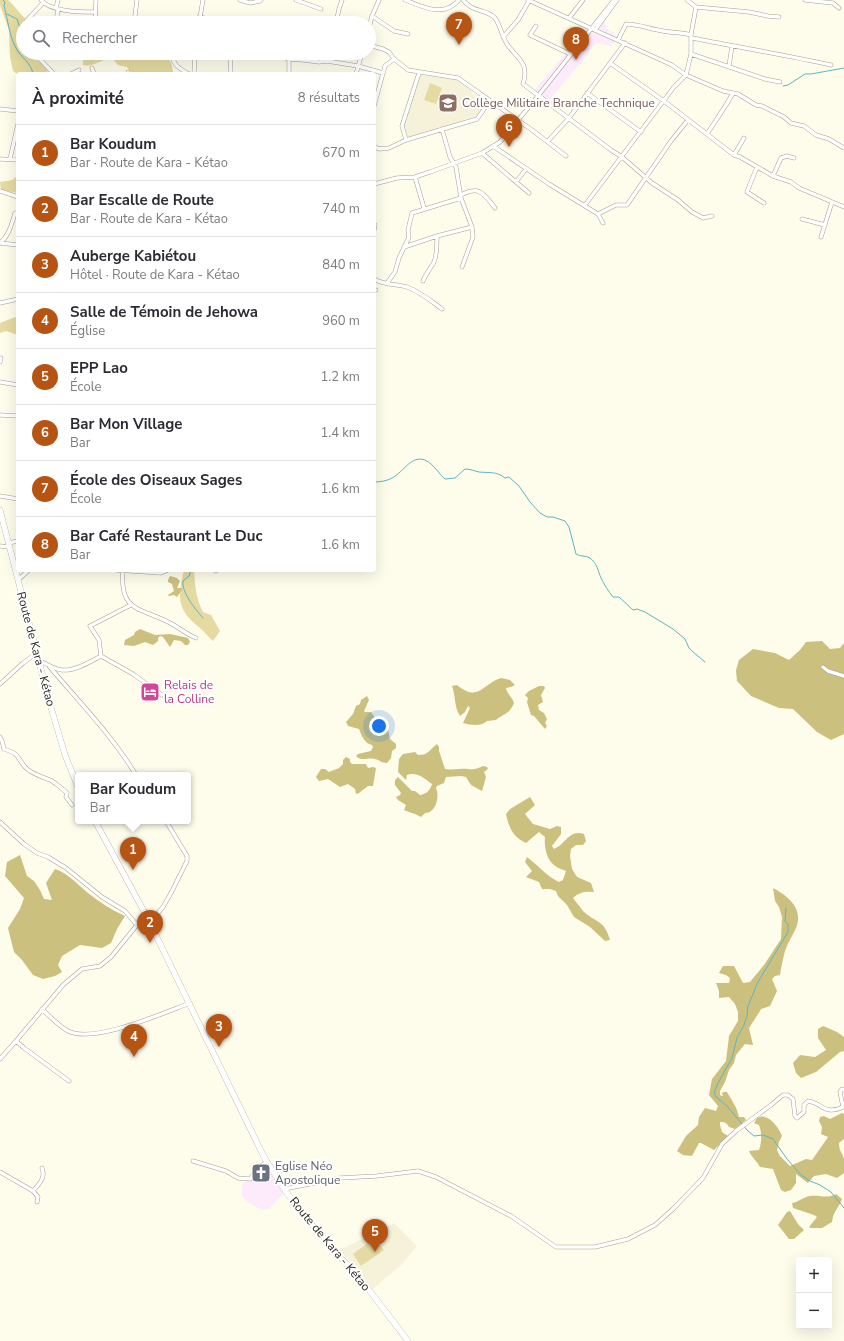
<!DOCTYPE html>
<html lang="fr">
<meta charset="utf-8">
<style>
body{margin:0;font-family:"Nunito Sans",sans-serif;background:#f7f7f7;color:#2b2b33}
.controls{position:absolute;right:12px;bottom:12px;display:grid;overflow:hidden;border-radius:4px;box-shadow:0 4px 16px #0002}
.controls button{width:36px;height:36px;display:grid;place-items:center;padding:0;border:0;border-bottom:1px solid #e1e1e2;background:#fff;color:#2b2b33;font:20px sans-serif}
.you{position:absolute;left:379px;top:726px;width:14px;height:14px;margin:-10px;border:3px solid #fff;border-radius:50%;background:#1a73e8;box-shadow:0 0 0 6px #1a73e833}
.badge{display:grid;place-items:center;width:26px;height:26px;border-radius:50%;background:#b55413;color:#fff;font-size:13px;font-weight:700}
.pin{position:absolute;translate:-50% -33px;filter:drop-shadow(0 1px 2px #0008)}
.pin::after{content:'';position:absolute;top:21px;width:14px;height:12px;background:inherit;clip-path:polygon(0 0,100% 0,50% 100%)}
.popup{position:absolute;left:75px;top:772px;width:116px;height:52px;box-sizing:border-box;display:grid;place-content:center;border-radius:4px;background:#fff;filter:drop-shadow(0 1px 3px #0005);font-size:13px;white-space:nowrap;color:#7c7c81}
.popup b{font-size:15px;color:#2b2b33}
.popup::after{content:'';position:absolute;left:50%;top:100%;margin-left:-8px;border:8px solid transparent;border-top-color:#fff}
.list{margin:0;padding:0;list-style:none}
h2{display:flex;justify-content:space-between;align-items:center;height:52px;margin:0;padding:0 16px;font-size:17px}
h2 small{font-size:13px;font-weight:400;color:#7c7c81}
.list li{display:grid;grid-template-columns:26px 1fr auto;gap:12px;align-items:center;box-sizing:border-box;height:56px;padding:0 16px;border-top:1px solid #e1e1e2}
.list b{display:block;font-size:15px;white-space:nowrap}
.list p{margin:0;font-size:13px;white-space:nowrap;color:#7c7c81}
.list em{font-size:13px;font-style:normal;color:#7c7c81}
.icon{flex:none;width:22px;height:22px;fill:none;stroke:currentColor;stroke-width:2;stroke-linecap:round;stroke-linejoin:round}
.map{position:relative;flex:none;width:844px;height:1341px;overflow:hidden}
.search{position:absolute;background:#fff;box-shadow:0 4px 16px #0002;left:16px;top:16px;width:360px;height:44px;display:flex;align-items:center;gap:10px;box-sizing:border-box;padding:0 14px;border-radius:22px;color:#7c7c81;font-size:15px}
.panel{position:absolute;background:#fff;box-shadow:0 4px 16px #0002;left:16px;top:72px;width:360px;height:500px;border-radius:4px}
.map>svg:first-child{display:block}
.commercial{fill:#fdeafb}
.built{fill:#f6f2da}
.green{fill:#e5daa1}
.forest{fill:#ccc07e}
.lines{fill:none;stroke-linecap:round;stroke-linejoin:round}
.stream{stroke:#5db6c2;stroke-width:1}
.minor-casing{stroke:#a3a191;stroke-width:4.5}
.primary-casing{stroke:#a3a191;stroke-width:6}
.minor{stroke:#fff;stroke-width:3.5}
.primary{stroke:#fff;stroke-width:5.5}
.labels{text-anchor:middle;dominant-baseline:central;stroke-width:4;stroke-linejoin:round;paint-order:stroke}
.education-label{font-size:12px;fill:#785e54;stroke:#fff;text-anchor:start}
.street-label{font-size:12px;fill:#2c2b24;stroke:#fff}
.hotel-label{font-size:12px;fill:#b23c85;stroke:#fff;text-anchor:start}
.worship-label{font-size:12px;fill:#5b616d;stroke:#fff;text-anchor:start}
</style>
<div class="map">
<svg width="844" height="1341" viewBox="0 0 844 1341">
<rect width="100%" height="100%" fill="#fefceb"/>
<path class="commercial" d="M604,20L607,29L613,32L617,37L614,43L611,46L597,43L593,46L584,59L548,101L544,103L541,101L532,93L578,39L581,30L591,34Z
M263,1169L271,1173L284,1193L269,1209L262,1210L246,1201L242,1195V1186L248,1178L258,1170Z"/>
<path class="built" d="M422,75L458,79L473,90L472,94L475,95L478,94L488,102L476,116L408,138L404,127L419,77Z
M394,1223L417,1246L401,1265L373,1289L340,1250Z"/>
<path class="green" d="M0,0H8C16,7 21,16 30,23H23V53H31L39,62L48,68L47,74H17L13,71L10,57L9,30L0,5Z
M65,53H157C170,58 171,58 173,72H151L149,74H132L127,67L118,65L113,59C102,58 93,68 83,65V59L81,56L67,55Z
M430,83L442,88L436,104L424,100Z
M17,176L18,177V193L1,190L0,182L12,180Z
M18,316V335L6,331L0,333V323Z
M184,570H194C195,585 196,599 203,612L211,615L220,631L213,641C208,637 205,632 200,628C185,616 177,606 181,585C181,580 183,575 184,570Z
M375,1238L384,1250L361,1266L353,1254Z"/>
<path class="forest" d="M170,576L177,578L180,581L177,588H181L182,590L177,597L174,595L169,596L168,595L174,591L172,584L168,582V580Z
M140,629L155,635L170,634L188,638L190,642L188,645H185L181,641L174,640L170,647L163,637L160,636L158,638V641L153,645L145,642L134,646L124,645L125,640L134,635L135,632Z
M822,641L830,649L840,648L844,643V734L831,740L817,732L793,709L779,708L751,696L737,681L736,670L739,660L753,649L775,653L789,660L800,650L806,642Z
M501,678L510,680L515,685L511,687L506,688C507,694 512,697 514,703C509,715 504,713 496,720L487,721C480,727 471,725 463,723L470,708L468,706L465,712L460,716C454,707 456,697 452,686L457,685C479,703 482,684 501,678Z
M539,686H544L545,688L541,695L543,702L538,705L539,710L544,713L547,719L545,723L547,726L545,729L534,716L531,715L527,702L528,698L525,695L529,691Z
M367,696L369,700L364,711L365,712H371L378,722L388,729L390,739L396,744V748L392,751L391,758L387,763C381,763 380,760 375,759C367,757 362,762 356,756L358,754L371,751L373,747L372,745C364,743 362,736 359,729L348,726L346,722L353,714L356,706L360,704L361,700Z
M437,744L439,747V751L445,769C450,770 454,769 459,769C471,768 470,772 483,766L487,767L488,769L484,772L486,777L482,791L471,785L466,777L461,776L446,777L444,783L437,786L436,788C440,796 436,813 425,813L421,817C415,813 410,813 404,810L406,805L398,800L396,797L400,795L401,793L395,785V780L398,777L412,791H415L420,795C426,794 430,791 432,784C425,779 417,771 407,775L406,780L398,772L399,759L403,754L415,752L418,755C429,755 429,750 437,744Z
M346,757L350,759V762L352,764H366L368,768L373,767L376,768L373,786H368L359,793L356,794L355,789L348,784L340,787L328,779L319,781L316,777L321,769H325L329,772L339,768L343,764V760Z
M530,797L535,805L525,814L533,824L550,829L557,826L561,827V834L552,846L554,849C566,844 569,829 584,834L586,841L583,845H576L571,849L570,856L572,869L577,877L591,883L594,892C586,891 579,892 573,898C576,902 580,907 583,911C597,924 604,919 610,940L605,941L590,927L574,917L567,905L558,896L556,891L550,889H542L539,882L526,877L532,871L525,862L527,857C538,865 546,876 559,882L563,880L566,871C562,869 557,868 554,865C546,859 544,845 545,837L539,832L526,843C513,837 509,828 506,814L510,809Z
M20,855L27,876L34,881L40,890L44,899L52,900L46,883L55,869C69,874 77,884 88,893C99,902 112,910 125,916L117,929L111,943L102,948L80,945L62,956L58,965L62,972L55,976L43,979L33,975L22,960L14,952L8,928L20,909L24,898L5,876L7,862Z
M773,888C788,896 804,909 796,928C793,935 788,942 785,951C783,959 781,967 780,975L775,976L772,979L777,991L770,1006L761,1009L760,1011L749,1028L753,1045L745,1044L736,1055L734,1063L729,1070L725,1082L720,1091V1095L722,1096H723L722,1093L724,1092H727C732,1101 737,1107 739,1117H744L746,1120L735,1129L729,1127C727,1123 725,1122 720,1122V1125L722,1132L728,1136L714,1150L701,1143H699L692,1156L683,1155L677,1151L686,1136L698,1125L699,1117L705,1108L716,1111L718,1106L709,1095L712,1079L726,1061L729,1036L738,1021V1012L735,1004L729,997L719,998V991L716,983H729L730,978L726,975L719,973L723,966H734L743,983L750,982L764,965L781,939L782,917L779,907L775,901Z
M823,1026L837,1032L844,1037V1051L840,1052L816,1072L801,1078L796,1073L793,1063L800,1055L815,1057L826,1050L818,1038V1029Z
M842,1113L844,1114V1139L839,1143C839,1151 842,1152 844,1159C844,1163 844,1169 844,1173L837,1178L826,1174L814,1176L808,1183L796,1174V1183L791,1190L785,1192L781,1190L773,1169L760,1167C757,1161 752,1158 749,1151L759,1150C762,1141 762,1133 759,1125L754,1123L757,1118C760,1117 762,1116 764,1117C772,1118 780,1130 782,1136L779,1142L777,1150L780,1156L790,1166L806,1159L812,1160L826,1140L828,1137L821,1134L822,1127L819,1121L820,1117L824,1116L830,1119Z
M836,1194L842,1199C839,1208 833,1211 832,1222L822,1228H811L809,1227L817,1217L814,1215L793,1208L792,1203C799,1202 803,1197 810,1196C819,1195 828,1199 836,1194Z
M790,1211L798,1224L804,1230L794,1239H789L778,1225L787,1212Z"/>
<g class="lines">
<path class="stream" d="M3,0L5,2L4,6C8,20 9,35 16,48C21,58 31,62 33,74
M7,14L17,19L20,28L23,29
M74,53H75
M783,86L788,85L805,74H811L844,68
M374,482C380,482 387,481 392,478C404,472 412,453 427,461C434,465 439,474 445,479L455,478L465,469C471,469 474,471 479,472C488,473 497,471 505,478L509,477L519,486L530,502L540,513L547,517H553L565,521L569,527L576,554C580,557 586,555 590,558C597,563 598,571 601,578C604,584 608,591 613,597H619L633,610L637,609L645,612L673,629L685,639L689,648L692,651L705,662
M191,570L189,576L183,581C181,592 196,610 203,618
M742,1124L727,1106L716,1097L714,1093L718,1083L732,1058L737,1038L744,1025L747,1016L748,1006L758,982L788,932V925L785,921L786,908
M744,1126L746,1129L754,1136L763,1135L773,1139L787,1159L801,1175L810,1181L820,1185L831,1192L844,1208"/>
<defs>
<path id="minor" d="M41,0C51,12 80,12 95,12
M240,0L250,3L260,1L261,0
M296,0L321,9
M405,0C424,7 443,18 459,0
M463,0C473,13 487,9 495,18C500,25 502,36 507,44C517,59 530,62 523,84L611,150L622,157L652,183L678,200L692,212L703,218L712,216
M528,0L650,55L672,65L686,75L723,91L738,94L756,105L762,106L784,117L791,123L804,126L816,135L829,139L844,148
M687,0L696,7L749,12L768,16L779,17
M805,0L833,3L839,8
M56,8L58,0
M372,16L394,31L408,34
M199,17L228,23
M569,18L583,0
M27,20L43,3
M56,23L58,9
M95,23L96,0
M134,23L137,0
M199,23L203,0
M336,23L339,9L342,0
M536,26L530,35L570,54
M369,28L372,16L379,0
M595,30L617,0
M503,37L518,20L529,1
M692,38C738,47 785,55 831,65
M618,40L626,24C638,24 650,29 663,31C672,33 682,32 691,35
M369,45L383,49L389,52L394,59L408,70L458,78L532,130L566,156
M34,53L54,74
M173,53C171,64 180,69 189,74
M230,53L231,74
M251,53H268L289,59L303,60L319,62L327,61L331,53
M691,54L765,79L780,82
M289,59V74
M327,61L358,66L383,73
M610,63L664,101L734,155L740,157L773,176L791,182L799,188L844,207
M729,66L732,46
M92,68L94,74
M128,72V74
M71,74L79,70
M194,74L195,53
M356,74L362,53
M587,93L641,132
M374,106L385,66L394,59
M0,109L18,111
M442,129L450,157L456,167L461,198L472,227L473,237L462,267
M707,134L726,105L733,93
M406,140L402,126L419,73
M548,141L569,118L625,43
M493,146L549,184L598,214L616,205H627L671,141L688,120
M374,147L380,149L389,148L406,140L477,119L490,101
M482,153L516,182
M734,155L744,138
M0,159L18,160
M10,159L18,124
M757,167L747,192L764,203
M526,169L516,182L529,193
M773,176L781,158L787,156L794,158
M415,177L424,208
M374,184L397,178L415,177L430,172L482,153L500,142L538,96L614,0
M0,191L18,197
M461,195C480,185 484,194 495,208
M585,205L674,87L686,75L691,54V35L696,7
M598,214L603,223
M802,219L825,225
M374,225H375L374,230
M821,237L832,202
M0,243C9,236 12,223 15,213H18
M0,243L18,245
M404,247L437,236L472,227
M374,279C384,285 396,284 407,287C421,292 431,301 442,309
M423,281C426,274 429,270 433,264C437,258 437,244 437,236
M387,283L395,272L399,258L409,237L408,230L412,213L461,198
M374,290H376
M0,303L18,299
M0,358H1L0,362
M0,382L18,385
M0,415L18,416
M0,496L18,499
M8,543L18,541
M0,546L9,547
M116,570L161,573L168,570
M123,570C119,614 142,607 172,624C181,629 186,634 196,638
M214,570L216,571
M18,580L29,570
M101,656L99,640L90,626L131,605
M101,656L133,674L162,695
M39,660C46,664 54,669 62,670C75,671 90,662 101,656
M49,666C79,702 112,735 136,775
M823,667L828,671L844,676
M0,684L23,663L37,653
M0,737L2,741L4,749C21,755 15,755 25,767C31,774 41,776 50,780C53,781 64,790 67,793L66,797L72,805
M0,822L24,844L37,853L48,857L66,868L102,897L125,911L137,925
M42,1009C49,1016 59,1026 68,1031C94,1044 163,1013 190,1003
M16,1041L24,1048L69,1081
M0,1059L16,1041L63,985L82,969L100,966L111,957L137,925L147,917L157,914L163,907L171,893L187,861V856L166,821
M193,1161L226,1171L238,1178L250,1179L255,1172L267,1161
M0,1172L33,1191C39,1184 46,1178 42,1168
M284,1189L340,1178L377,1176L418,1171L436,1177L511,1216L556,1247H595L628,1239L655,1225L673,1209L703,1178L722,1144L736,1131L771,1105L783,1095H788L793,1099L795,1116L797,1118L804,1112V1105L808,1101C821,1102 824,1116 843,1107L840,1092L842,1089L844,1090
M33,1191L38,1197L37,1202"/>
<path id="primary" d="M0,510L50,704L65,755L78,787
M95,821L147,917L264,1157L284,1189L305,1217L366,1286L408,1341"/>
</defs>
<use href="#minor" class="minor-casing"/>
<use href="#primary" class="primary-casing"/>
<use href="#minor" class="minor"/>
<use href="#primary" class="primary"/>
</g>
<defs>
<symbol id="school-square" viewBox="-11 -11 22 22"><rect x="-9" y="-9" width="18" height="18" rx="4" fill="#8d6e63" stroke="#fff"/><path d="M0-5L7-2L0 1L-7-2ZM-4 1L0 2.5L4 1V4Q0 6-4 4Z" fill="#fff"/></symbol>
<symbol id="hotel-square" viewBox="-11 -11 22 22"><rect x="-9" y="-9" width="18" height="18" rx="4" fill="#d1479c" stroke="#fff"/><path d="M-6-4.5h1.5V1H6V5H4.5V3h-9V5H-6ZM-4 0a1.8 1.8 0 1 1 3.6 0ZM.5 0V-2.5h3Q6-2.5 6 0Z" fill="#fff"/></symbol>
<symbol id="church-square" viewBox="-11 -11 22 22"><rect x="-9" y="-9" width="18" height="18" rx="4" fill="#6b7280" stroke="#fff"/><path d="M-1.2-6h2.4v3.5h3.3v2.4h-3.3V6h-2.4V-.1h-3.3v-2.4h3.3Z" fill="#fff"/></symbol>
</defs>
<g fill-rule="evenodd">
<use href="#school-square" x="437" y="92" width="22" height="22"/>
<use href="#hotel-square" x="139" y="681" width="22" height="22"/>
<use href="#church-square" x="250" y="1162" width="22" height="22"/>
</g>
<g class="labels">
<g class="education-label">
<text x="462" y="103">Collège Militaire Branche Technique</text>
</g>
<g class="street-label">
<text transform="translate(36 649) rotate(75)">Route de Kara - Kétao</text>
<text transform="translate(330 1244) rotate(50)">Route de Kara - Kétao</text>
</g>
<g class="hotel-label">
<text x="164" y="685">Relais de<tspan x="164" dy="14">la Colline</tspan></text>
</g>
<g class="worship-label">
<text x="275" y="1166">Eglise Néo<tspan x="275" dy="14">Apostolique</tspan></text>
</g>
</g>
</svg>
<div class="controls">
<button>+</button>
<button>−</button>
</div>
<div class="you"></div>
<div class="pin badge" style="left:133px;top:870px">1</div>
<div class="popup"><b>Bar Koudum</b>Bar</div>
<div class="pin badge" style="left:150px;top:943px">2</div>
<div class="pin badge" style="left:219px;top:1047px">3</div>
<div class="pin badge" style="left:134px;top:1057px">4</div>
<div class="pin badge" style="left:375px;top:1252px">5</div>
<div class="pin badge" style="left:509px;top:147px">6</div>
<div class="pin badge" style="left:459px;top:45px">7</div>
<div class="pin badge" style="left:576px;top:60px">8</div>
<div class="search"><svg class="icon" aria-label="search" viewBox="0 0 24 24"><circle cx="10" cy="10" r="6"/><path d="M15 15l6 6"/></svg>Rechercher</div>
<section class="panel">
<h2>À proximité<small>8 résultats</small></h2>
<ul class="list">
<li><span class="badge">1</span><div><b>Bar Koudum</b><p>Bar · Route de Kara - Kétao</p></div><em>670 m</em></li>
<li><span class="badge">2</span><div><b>Bar Escalle de Route</b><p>Bar · Route de Kara - Kétao</p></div><em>740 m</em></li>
<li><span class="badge">3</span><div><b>Auberge Kabiétou</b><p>Hôtel · Route de Kara - Kétao</p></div><em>840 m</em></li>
<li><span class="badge">4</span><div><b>Salle de Témoin de Jehowa</b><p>Église</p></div><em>960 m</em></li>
<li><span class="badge">5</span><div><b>EPP Lao</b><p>École</p></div><em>1.2 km</em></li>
<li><span class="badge">6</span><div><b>Bar Mon Village</b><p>Bar</p></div><em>1.4 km</em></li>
<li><span class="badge">7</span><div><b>École des Oiseaux Sages</b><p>École</p></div><em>1.6 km</em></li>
<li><span class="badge">8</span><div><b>Bar Café Restaurant Le Duc</b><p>Bar</p></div><em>1.6 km</em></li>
</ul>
</section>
</div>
